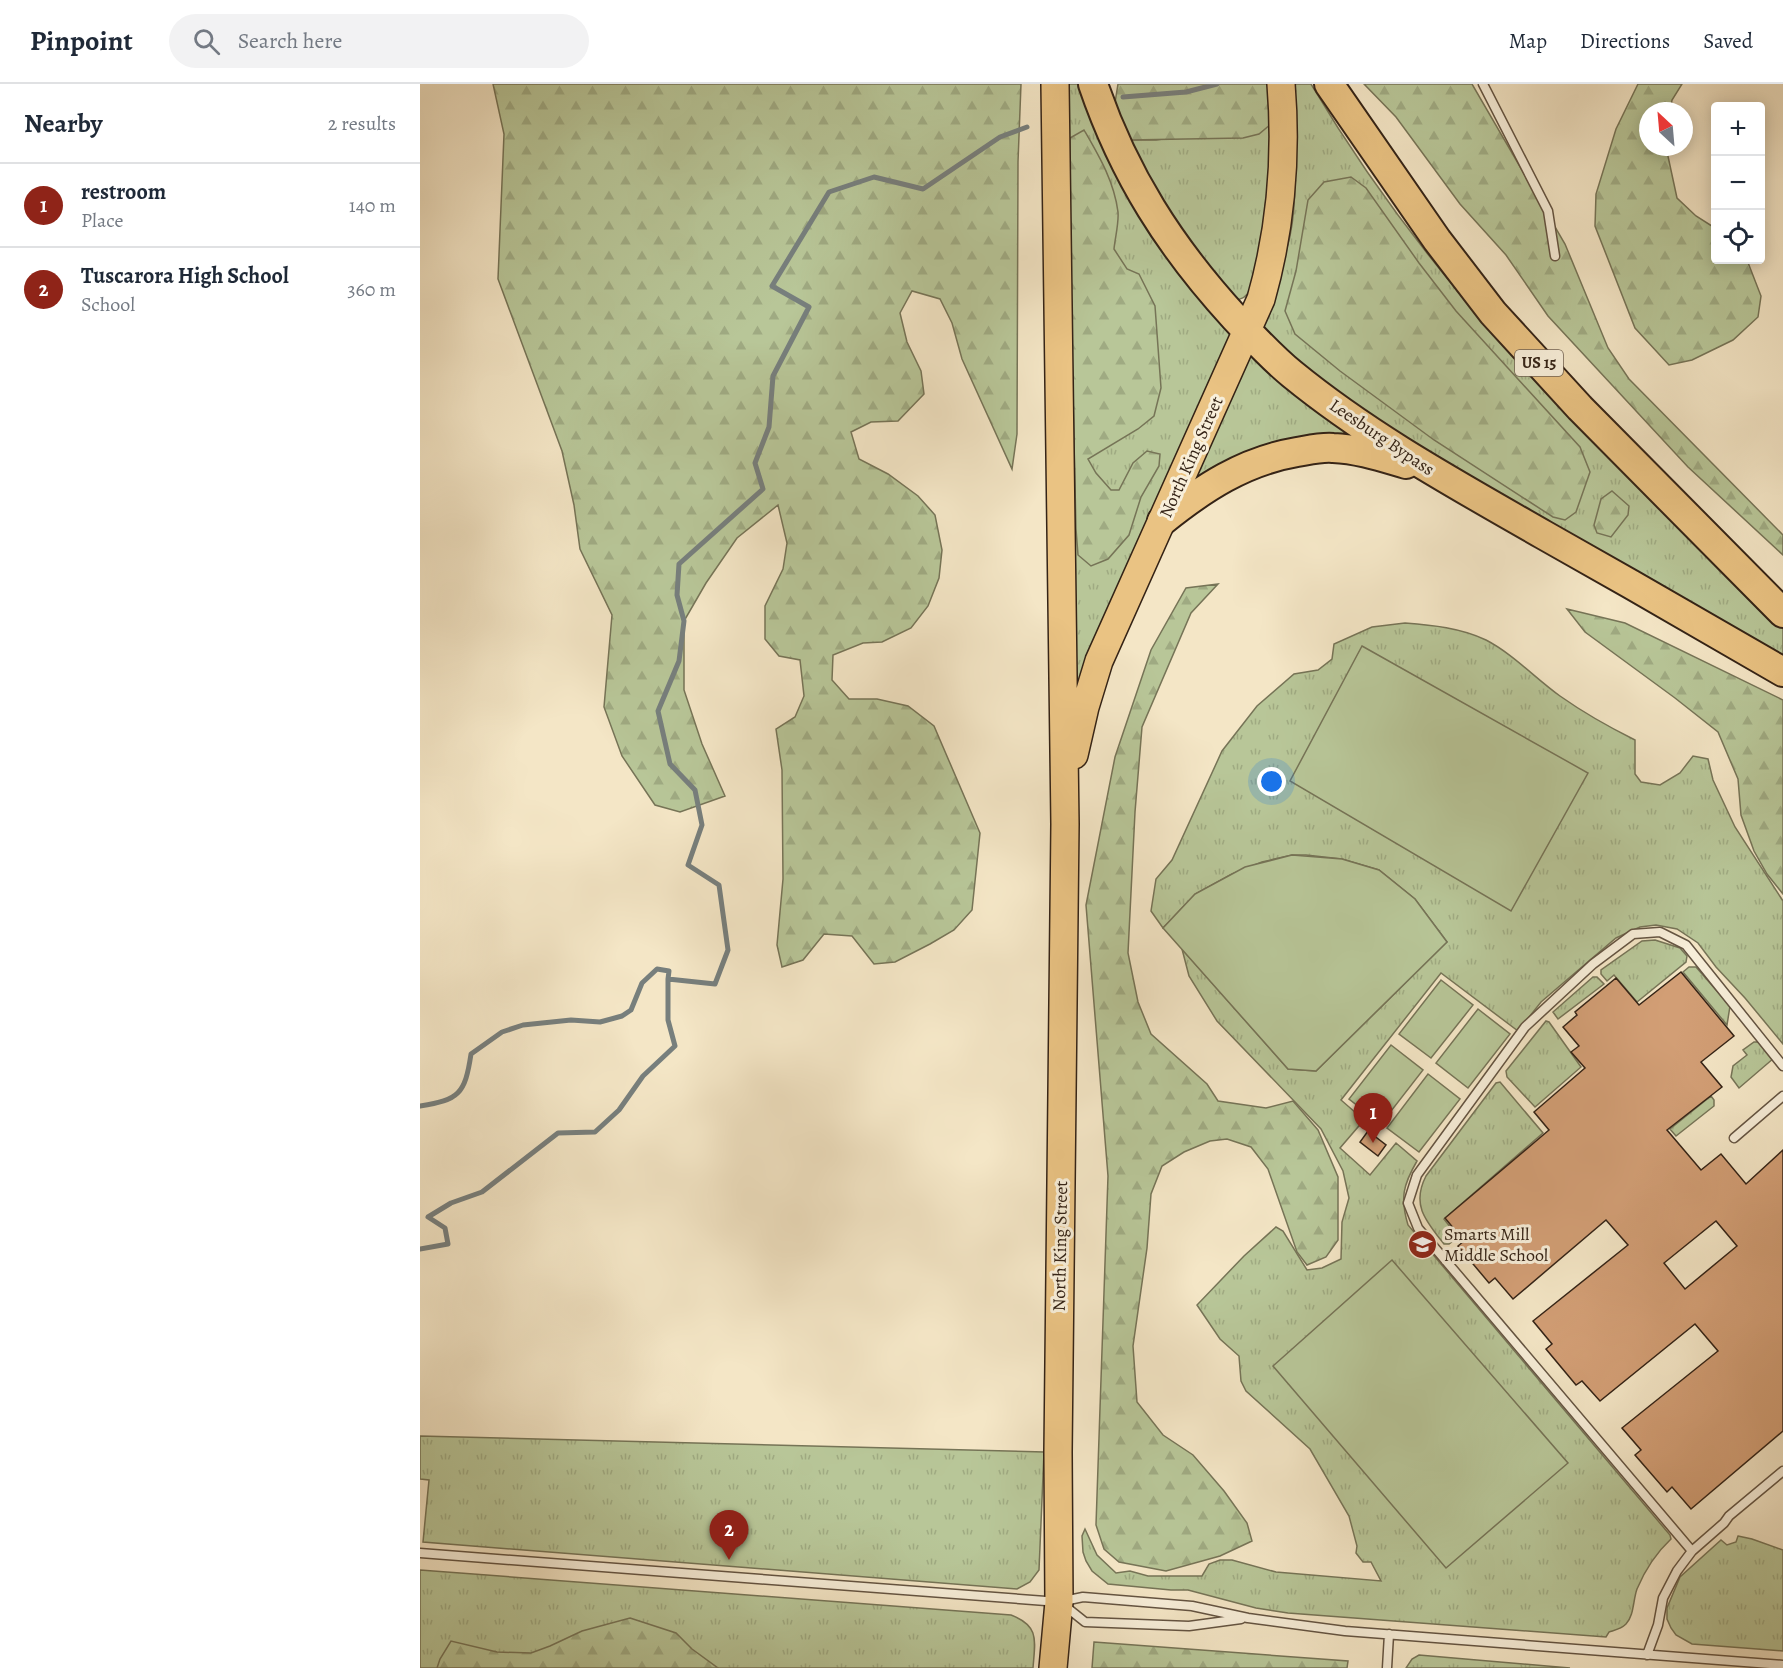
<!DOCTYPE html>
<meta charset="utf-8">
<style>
body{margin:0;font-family:Alegreya,serif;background:#f2f2f3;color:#1f2937}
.controls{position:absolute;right:18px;top:18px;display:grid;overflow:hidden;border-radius:6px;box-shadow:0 3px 15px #0003}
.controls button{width:54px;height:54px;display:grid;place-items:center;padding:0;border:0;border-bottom:2px solid #e0e1e3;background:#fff;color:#1f2937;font:30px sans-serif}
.compass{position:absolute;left:1219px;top:18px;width:54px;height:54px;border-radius:50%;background:#fff;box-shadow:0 3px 15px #0003;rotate:334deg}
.you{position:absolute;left:852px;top:698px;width:21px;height:21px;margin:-15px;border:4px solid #fff;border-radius:50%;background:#1a73e8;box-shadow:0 0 0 9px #1a73e833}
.badge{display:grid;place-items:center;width:39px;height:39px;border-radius:50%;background:#8f2418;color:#fff;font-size:20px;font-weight:700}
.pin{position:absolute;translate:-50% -50px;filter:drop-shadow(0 2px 3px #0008)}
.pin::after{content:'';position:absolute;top:32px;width:21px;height:18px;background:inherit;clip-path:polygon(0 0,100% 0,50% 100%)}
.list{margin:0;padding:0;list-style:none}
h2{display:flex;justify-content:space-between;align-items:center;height:78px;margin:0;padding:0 24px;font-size:26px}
h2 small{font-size:20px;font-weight:400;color:#747a83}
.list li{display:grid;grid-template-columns:39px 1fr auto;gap:18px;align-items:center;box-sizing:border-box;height:84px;padding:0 24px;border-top:2px solid #e0e1e3}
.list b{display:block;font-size:22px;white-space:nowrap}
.list p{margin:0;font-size:20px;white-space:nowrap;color:#747a83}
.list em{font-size:20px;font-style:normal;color:#747a83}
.icon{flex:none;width:33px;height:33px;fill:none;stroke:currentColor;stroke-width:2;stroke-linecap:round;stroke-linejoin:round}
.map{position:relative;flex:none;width:1363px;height:1584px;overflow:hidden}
header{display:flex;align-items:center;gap:36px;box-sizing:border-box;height:84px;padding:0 30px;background:#fff;border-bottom:2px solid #e0e1e3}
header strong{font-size:28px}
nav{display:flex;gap:33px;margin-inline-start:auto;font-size:21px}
.search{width:420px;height:54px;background:#f2f2f3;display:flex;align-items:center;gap:15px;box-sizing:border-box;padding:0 21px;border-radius:33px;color:#747a83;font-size:22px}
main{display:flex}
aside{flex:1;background:#fff}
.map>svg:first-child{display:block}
.grass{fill:url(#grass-tufts);stroke:#767457;stroke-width:1.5}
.forest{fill:url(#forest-firs);stroke:#767457;stroke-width:1.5}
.green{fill:#b8c698;stroke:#767457;stroke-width:1.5}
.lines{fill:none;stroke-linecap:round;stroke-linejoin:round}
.stream{stroke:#777f7d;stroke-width:5}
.building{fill:#d29e75;stroke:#342316;stroke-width:1.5;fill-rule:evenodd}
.service-casing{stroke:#645442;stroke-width:11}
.primary-casing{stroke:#342316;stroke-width:30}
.trunk-casing{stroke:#342316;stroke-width:32}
.service{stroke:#f8efda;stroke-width:8}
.primary{stroke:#eac383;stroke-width:27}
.trunk{stroke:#eac383;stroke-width:28}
.labels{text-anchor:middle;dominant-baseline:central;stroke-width:6;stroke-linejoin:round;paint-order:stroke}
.shield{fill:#f8efda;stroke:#6f6051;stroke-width:1.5}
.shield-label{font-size:16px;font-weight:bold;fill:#342316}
.street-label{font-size:18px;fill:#342316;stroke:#f8efda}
.poi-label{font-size:18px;fill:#342316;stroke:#f8efda;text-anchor:start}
</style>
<header>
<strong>Pinpoint</strong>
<div class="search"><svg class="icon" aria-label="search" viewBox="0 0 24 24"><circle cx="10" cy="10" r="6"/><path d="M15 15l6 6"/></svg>Search here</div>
<nav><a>Map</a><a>Directions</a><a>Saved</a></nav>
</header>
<main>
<aside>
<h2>Nearby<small>2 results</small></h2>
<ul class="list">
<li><span class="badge">1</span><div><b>restroom</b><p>Place</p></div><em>140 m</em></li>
<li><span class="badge">2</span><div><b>Tuscarora High School</b><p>School</p></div><em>360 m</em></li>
</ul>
</aside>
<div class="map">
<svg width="1363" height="1584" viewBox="0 0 1363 1584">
<defs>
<pattern id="grass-tufts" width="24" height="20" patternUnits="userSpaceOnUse" patternTransform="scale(1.5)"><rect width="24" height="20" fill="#b8c698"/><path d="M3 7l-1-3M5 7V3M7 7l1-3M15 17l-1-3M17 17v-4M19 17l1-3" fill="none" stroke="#9faa82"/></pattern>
<pattern id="forest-firs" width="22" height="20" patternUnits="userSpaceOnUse" patternTransform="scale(1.5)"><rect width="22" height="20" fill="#b8c698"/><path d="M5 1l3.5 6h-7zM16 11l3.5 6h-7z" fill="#9faa82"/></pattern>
</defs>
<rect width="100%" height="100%" fill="#f4e6c6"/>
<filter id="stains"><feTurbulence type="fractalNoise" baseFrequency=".00333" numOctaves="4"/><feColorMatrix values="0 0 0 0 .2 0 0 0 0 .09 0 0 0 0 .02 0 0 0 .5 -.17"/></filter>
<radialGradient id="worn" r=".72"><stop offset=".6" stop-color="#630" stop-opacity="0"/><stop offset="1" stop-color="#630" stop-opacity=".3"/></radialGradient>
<path class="grass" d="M645,0H663L818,248L650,646Z
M869,0H891C945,91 1009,177 1080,256C1112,292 1147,326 1180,361C1240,423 1300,485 1363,544V580L966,343L905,301L840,244C850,214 863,183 870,152C880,103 872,50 869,0Z
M851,40C850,84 846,128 838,171C836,183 835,197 829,207C826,214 821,216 814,216L750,134L708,56H736Z
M828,262L960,360C936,358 904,352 882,354C839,357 802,384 765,405Z
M985,539C1012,541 1041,544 1066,556C1093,570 1115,594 1140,612C1164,629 1189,643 1215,656V690L1221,698L1240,701L1260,689L1273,672L1288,675L1293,696L1315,743L1363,817V960L1325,914L1296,883L1278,859L1257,845L1236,841L1220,843L1196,854L1121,918L1098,947L1021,889L921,1016L944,1036L920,1064L950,1091L976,1059L997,1077C983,1101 980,1114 988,1141L1250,1451L1251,1455C1236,1469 1225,1486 1217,1505C1213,1516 1214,1532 1206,1540C1201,1545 1195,1546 1189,1548L1186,1553L868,1529L836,1524L768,1506H751L688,1500L672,1487L666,1477L663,1468L662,1452L665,1445L677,1471L696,1489L710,1487L728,1492H782L789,1480L800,1476H812L856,1488L961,1497L951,1478H943L936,1469L937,1462L929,1432L890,1365L826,1307L821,1297L819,1272L800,1255L777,1221L824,1172L856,1143L863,1147L887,1186L902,1184L921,1175L922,1138L929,1114L923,1087L901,1045L797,937L769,892L762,865L868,985L896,987L1027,858L995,815L959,786L922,775L886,771H872L842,778L812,790L775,810L743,844L731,827L736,795L752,776L802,667L837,622L874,590L898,586L912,575L914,560L952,543Z
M1235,856L1260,864L1267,872L1266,878L1217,918L1194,891L1187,897L1181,890V886L1222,857Z
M1269,883H1276L1310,922L1307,941L1263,888Z
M1173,893H1177L1184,900L1138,935L1133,928Z
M1126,937L1129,938L1161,983L1115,1023L1087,993L1086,987Z
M1334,958H1341L1354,974L1319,1004L1311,993L1313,982L1327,971L1323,966Z
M1080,998L1123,1049L1024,1135L1038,1153L1029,1160H1024C1006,1137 991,1121 1006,1092L1076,999Z
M1291,1012L1294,1016V1022L1256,1052L1250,1045Z
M0,1352L624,1368L619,1486L610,1498L597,1505L3,1458L9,1396L0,1395Z
M1318,1452L1332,1455L1363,1466V1567L1272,1560L1256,1551L1251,1544L1247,1535V1524L1260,1493L1301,1456L1307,1461L1316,1458Z
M0,1486L591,1531C620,1542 615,1557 613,1584H0Z
M999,1571L1150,1584H986L992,1575Z"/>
<path class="forest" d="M73,0H601L598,78L597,350L592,385L542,275L532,239L520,215L492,207L480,229L487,258L501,287L504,310L478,337L451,338L431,348L439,375L468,390L498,412L515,431L522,466L519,494L508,522L491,544L462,558L443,559L413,571L412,596L429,615H457L488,622L514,642L560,749L552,826L534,846L510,860L475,878L454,880L432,852L404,850L383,876L362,883L357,861L363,795L362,686L356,645L375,633L384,612L380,576L359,572L345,555V522L363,485L367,459L358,421L317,454L286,499L264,537V606L282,660L305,712L260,728L235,721L202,672L184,623L192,531L160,465L154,421L142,367L78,195L84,50Z
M698,0H848L851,40L839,50L823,54L708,56L694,25Z
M944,0H1052L1145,160L1188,264L1209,295L1363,451V471L1268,383L1128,232L1086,171L1040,120L976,33Z
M1218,0H1262L1252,16L1250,27H1228V63H1246L1257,114L1276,132L1295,144L1296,176H1327L1341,212L1338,233L1313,256L1272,276L1249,281L1215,244L1175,142L1176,110L1196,45Z
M664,46C679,72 694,97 698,128C699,139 695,154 694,165L707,185L719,190L735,222L741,304L734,332L718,345L668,375L676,389L691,406H699L713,379L727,367L740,370L739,382L721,413L709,451L688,475L671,482L658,471L656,445L649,134L650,54Z
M931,93L946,104L999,179L1036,227L1160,363L1170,388L1156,428L1145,436L1133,433L1014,356L920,287L875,250L865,227L876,187L888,116L904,98Z
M1192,407L1209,422L1208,431L1191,453L1177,449L1174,441L1181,415Z
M798,500L771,529L722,643L715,728L708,869L718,918L731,950L787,1000L798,1017L846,1024L873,1017L898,1046L918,1093V1156L906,1173L887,1181L877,1168L848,1085L831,1063L807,1055L790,1057L764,1068L742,1082L731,1110L727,1164L713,1262L717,1318L743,1351L773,1371L804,1407L827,1439L832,1457L800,1472L746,1487L699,1478L684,1465L676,1441L688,1092L666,821L695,673L731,566L766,504Z
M1147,525L1205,539L1363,616V810L1347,790L1334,767L1321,731L1318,695L1298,648L1255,614L1165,548Z
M210,1534L256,1549L272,1565L298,1584H17L20,1575L31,1557L77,1568L111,1569L130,1562L162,1547Z
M674,1558L928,1577L927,1584H672Z"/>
<path class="green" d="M942,562L1168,689L1091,827L870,697Z
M872,771L922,775L959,786L995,815L1027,858L896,987L868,985L743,844L775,810L825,783Z
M1021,896L1053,921L1011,974L979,950Z
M1058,925L1090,950L1048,1004L1016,979Z
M971,961L1003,986L961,1040L929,1015Z
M1008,990L1040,1015L999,1068L967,1044Z
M972,1176L1148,1379L1026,1484L853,1282Z"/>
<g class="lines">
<path class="stream" d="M703,13L766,8L797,0
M0,1022C39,1016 45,1010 51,970L82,948L103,941L151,936L180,938L202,932L211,926L222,899L237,885L249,887L248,895
M0,1165L28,1160L25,1144L8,1133L31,1119L62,1108L138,1049L175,1048L199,1026L223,992L255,962L248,936V895L295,900L308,866L299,801L268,781L282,741L275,706L250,680L238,627L259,577L264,537L257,511L259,480L343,405L335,379L349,343L353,292L389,223L352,202L409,108L454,93L503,105L580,53L607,43"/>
</g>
<path class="building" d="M1261,888L1314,952L1281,978L1302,1003L1247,1046L1281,1086L1301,1070L1326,1100L1363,1066V1347L1271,1425L1252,1403L1247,1408L1215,1371L1221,1366L1202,1344L1298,1267L1275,1240L1180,1317L1162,1297L1156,1301L1126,1265L1132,1260L1113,1237L1208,1161L1186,1136L1093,1215L1075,1194L1069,1199L1038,1162L1044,1157L1025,1134L1129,1046L1114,1028L1165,984L1151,968L1159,962L1143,943L1157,931L1155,928L1196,894L1219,921ZM1296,1137L1317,1162L1265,1205L1244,1179Z
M948,1047L966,1061L958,1072L940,1058Z"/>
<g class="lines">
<defs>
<path id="service" d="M1063,0L1128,127L1135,172
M1314,1054L1363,1012
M1272,1467L998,1144L988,1119L997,1091L1105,943L1173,880L1213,850L1240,848L1266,861L1363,982
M0,1469L639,1518L663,1513L772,1522L828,1534L925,1547L1363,1581
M645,1522L665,1538L769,1542L821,1535
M1227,1571L1238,1541L1243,1514L1257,1487L1272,1467L1304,1439L1309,1432L1363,1387
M967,1584L969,1550"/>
<path id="primary" d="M654,671L665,623L679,577L841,215C861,144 867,73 861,0
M633,1584L639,1518L638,1368L645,740L635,0"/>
<path id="trunk" d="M673,0C704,91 750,163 815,234C833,253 851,273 872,290C949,353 1037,401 1124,451C1204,496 1284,542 1363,588
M909,0L1017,156L1073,229L1160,324L1363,529
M742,437C783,404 824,377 877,368C889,366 901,363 913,364C938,365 962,373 986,380"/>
</defs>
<use href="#service" class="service-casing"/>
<use href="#primary" class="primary-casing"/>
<use href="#trunk" class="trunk-casing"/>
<use href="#service" class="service"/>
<use href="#primary" class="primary"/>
<use href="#trunk" class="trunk"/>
</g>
<defs>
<symbol id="school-disc" viewBox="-11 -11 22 22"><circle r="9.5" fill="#8f2418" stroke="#f8efda"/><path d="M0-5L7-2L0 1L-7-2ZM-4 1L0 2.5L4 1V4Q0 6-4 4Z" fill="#fff"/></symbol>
</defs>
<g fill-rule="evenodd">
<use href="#school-disc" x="986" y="1144" width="33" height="33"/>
</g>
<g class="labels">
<rect class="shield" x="1095" y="266" width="48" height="26" rx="4.5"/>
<g class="shield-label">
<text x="1119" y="279">US 15</text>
</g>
<g class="street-label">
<text transform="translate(962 353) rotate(34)">Leesburg Bypass</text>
<text transform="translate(771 373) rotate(-66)">North King Street</text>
<text transform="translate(640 1162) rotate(-89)">North King Street</text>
</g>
<g class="poi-label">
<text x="1024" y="1150">Smarts Mill<tspan x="1024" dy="21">Middle School</tspan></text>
</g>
</g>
<rect width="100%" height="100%" filter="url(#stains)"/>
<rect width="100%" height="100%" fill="url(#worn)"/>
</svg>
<div class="controls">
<button>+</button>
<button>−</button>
<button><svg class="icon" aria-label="locate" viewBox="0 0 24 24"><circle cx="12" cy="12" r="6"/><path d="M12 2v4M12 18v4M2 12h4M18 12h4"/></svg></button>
</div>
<svg class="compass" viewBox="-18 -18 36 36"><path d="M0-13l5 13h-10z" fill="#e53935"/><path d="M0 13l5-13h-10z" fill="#747a83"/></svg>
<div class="you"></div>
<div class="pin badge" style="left:953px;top:1059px">1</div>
<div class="pin badge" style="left:309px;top:1476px">2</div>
</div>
</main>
